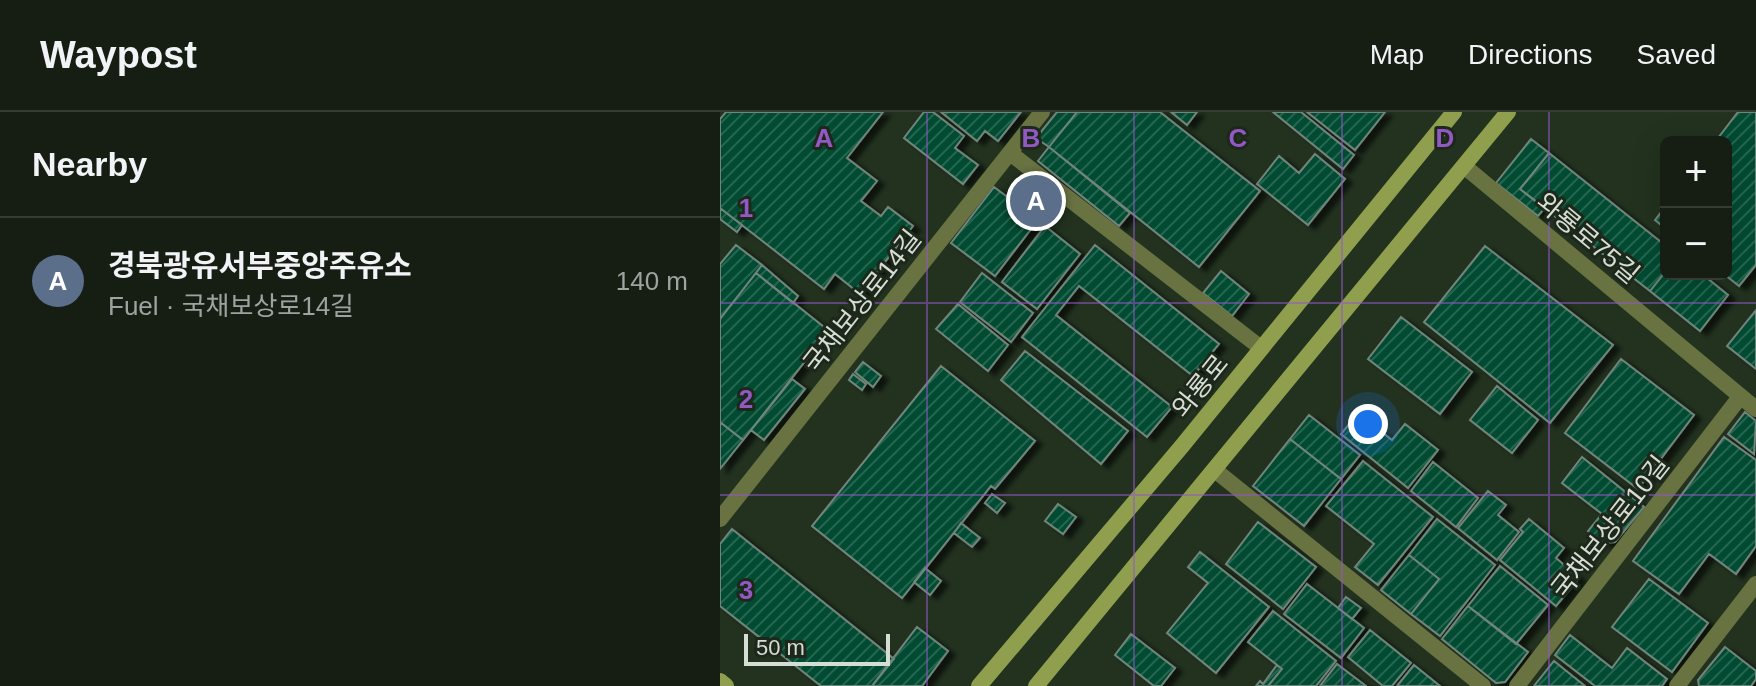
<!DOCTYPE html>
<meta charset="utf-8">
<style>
body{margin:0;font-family:Arial,"Noto Sans KR",sans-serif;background:#232b22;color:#f1f3f6}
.controls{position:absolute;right:24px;top:24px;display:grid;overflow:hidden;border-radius:12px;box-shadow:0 8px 32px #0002}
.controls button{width:72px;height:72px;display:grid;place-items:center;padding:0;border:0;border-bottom:2px solid #353c34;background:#161e14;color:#f1f3f6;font:40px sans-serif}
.scale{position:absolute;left:24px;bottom:20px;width:146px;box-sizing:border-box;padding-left:8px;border:4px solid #d6ddd4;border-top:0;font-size:22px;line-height:28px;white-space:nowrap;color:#d6ddd4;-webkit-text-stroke:6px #1d281a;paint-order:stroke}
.you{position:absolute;left:648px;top:312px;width:28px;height:28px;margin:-20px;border:6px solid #fff;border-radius:50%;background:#1a73e8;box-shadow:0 0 0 12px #1a73e833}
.badge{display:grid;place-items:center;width:52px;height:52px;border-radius:50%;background:#83bcfb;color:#fff;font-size:26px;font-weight:700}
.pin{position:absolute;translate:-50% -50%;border:4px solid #fff;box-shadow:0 2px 8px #0006}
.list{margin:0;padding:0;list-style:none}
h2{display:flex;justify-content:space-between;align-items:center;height:104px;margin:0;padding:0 32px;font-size:34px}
h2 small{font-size:26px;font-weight:400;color:#9ea2a0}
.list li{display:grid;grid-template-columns:52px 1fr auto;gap:24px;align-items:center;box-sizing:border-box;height:128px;padding:0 32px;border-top:2px solid #353c34}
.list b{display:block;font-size:30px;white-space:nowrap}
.list p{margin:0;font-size:26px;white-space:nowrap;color:#9ea2a0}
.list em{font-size:26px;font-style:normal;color:#9ea2a0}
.map{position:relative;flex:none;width:1036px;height:574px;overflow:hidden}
header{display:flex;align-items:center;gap:48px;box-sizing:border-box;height:112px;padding:0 40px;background:#161e14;border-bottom:2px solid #353c34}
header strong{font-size:38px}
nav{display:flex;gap:44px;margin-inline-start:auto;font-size:28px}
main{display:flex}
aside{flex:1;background:#161e14}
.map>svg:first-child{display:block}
.built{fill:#22321f;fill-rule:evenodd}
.building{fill:url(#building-hatch);stroke:#71857b;stroke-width:2;filter:url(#shadow)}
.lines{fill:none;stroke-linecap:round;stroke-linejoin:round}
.street{stroke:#697241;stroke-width:16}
.secondary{stroke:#909f4d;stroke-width:16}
.grid{fill:none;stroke:#9258c4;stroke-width:2;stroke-opacity:0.55}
.labels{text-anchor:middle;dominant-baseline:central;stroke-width:6;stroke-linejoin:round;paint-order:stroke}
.street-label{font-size:26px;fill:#d6ddd4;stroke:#1d281a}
.grid-label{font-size:26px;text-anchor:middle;font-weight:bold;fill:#9258c4;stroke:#1d281a;stroke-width:6;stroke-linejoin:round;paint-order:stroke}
</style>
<header>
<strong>Waypost</strong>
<nav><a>Map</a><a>Directions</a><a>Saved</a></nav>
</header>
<main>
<aside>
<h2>Nearby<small></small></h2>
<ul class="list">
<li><span class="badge" style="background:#5c6f8a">A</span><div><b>경북광유서부중앙주유소</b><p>Fuel · 국채보상로14길</p></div><em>140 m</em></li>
</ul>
</aside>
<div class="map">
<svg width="1036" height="574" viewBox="0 0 1036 574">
<defs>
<pattern id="building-hatch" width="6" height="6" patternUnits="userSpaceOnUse" patternTransform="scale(2)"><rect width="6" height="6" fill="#024c33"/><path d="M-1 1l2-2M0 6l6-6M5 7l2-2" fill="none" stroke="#266550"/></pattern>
<filter id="shadow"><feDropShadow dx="7" dy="4" stdDeviation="2" flood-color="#0009"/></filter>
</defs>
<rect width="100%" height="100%" fill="#1d281a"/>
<path class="built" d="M0,0H1036V574H0ZM946,30H1006V162H946Z"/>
<path class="building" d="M6,0H163L127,46L157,69L141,89L161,104L168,95L193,114L140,182L115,162L104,177L0,96V7Z
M204,0H213L244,24L235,36L258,53L243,72L184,26Z
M221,0H301L278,29L265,19L257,29Z
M337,0H357L329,35L316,26Z
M357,0H440L540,79L479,155L329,35Z
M451,0H477L467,13Z
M553,0H581L634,43L623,57Z
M587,0H665L635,38Z
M1018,0H1036V153L1019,174L1004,162L1006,30H995Z
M811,27L829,41L800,77L825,96L818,104L776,71Z
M329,35L410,101L399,114L318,49Z
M829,41L946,134V159L930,179L800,77Z
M595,42L625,67L588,113L537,72L559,44L579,61Z
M274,75L318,108L275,164L231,131Z
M946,94V117L935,108Z
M0,96L22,113L17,120L0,107Z
M325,114L360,142L317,197L282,170Z
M16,133L42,153L0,207V152Z
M375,133L499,232L473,264L359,174L336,203L452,295L427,325L302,225Z
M765,134L893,233L830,311L704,210Z
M42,153L78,184L73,191L36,161Z
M501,159L529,182L512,204L483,181Z
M946,159V162H982L1008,183L980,219L930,179Z
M36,161L109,219L23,328L0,310V207Z
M262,161L313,201L291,230L240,190Z
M238,192L288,233L268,259L216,217Z
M1036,198V257L1007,234Z
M681,205L752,260L720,302L648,247Z
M305,239L408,319L381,352L281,268Z
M901,247L974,303L918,377L845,321Z
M143,250L161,264L153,275L135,260Z
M221,254L315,329L275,377L271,374L182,486L92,414Z
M133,262L146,272L142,278L129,268Z
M72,267L85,277L44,328L31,318Z
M777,274L818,308L792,341L750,308Z
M1025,300L1036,309L1034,342L1008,322Z
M638,301L672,328L685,312L718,338L688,376L621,322Z
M589,303L640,343L621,367L570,327Z
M0,310L23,328L0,357Z
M1004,325L1036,348V434L1016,462L989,442L959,482L913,449Z
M570,327L621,367L584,414L533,374Z
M862,345L924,395L895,430L884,431L868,419L882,402L842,371Z
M643,349L713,405L658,473L635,455L654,432L606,394Z
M713,350L758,386L736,415L691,379Z
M768,379L786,393L778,403L799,420L777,448L738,416Z
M272,382L285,391L277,401L265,391Z
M338,392L356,405L343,422L325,409Z
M717,407L775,453L720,524L691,502L719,467L689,443Z
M809,407L844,436L836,446L859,466L836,494L780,448L803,420L800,417Z
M538,410L596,455L563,497L506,452Z
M241,411L260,426L252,435L234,421Z
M12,417L174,547L152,574H101L0,494V432Z
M480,440L549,495L496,561L447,521L488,471L468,455Z
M689,443L719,467L691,502L661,478Z
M780,454L828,493L796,532L748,494Z
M205,456L221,469L210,483L194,470Z
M929,467L988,511L952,560L892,515Z
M587,472L644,516L621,546L564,502Z
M626,485L641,496L632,507L618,496Z
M748,494L808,540L785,570L776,571L722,527Z
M553,499L616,549L596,574H548L562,557L528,530Z
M197,515L228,539L202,574H152Z
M650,518L691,551L672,574H663L628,545Z
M411,522L455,556L441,574H434L395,543Z
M850,523L892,556L907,536L947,567L942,574H875L835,543Z
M1005,535L1036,559V567L1031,574H979L978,568Z
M834,549L865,574H814Z
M617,552L646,574H600Z
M557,553L562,557L548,574H536L540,569L543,572Z
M694,553L720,574H677Z"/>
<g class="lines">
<path class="street" d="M290,41L541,236
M744,54L1036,297
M496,359L763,574
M0,407L322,0
M797,574L1020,285
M957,574L1036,472"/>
<path class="secondary" d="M0,569L6,574
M259,574L462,334L734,0
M316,574L788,0"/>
</g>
<path class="grid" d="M207,0V574M414,0V574M622,0V574M829,0V574M0,191H1036M0,383H1036"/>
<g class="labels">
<g class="street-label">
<text transform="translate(868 126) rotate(40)">와룡로75길</text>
<text transform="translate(142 189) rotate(-52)">국채보상로14길</text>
<text transform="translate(480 274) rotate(-51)">와룡로</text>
<text transform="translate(890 415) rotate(-52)">국채보상로10길</text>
</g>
</g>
<g class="grid-label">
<text x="104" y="35">A</text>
<text x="311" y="35">B</text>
<text x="518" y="35">C</text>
<text x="725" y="35">D</text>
<text x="26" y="105">1</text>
<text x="26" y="296">2</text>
<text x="26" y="487">3</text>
</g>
</svg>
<div class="controls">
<button>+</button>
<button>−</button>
</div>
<div class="scale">50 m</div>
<div class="you"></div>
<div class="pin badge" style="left:316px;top:89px;background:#5c6f8a">A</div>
</div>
</main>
